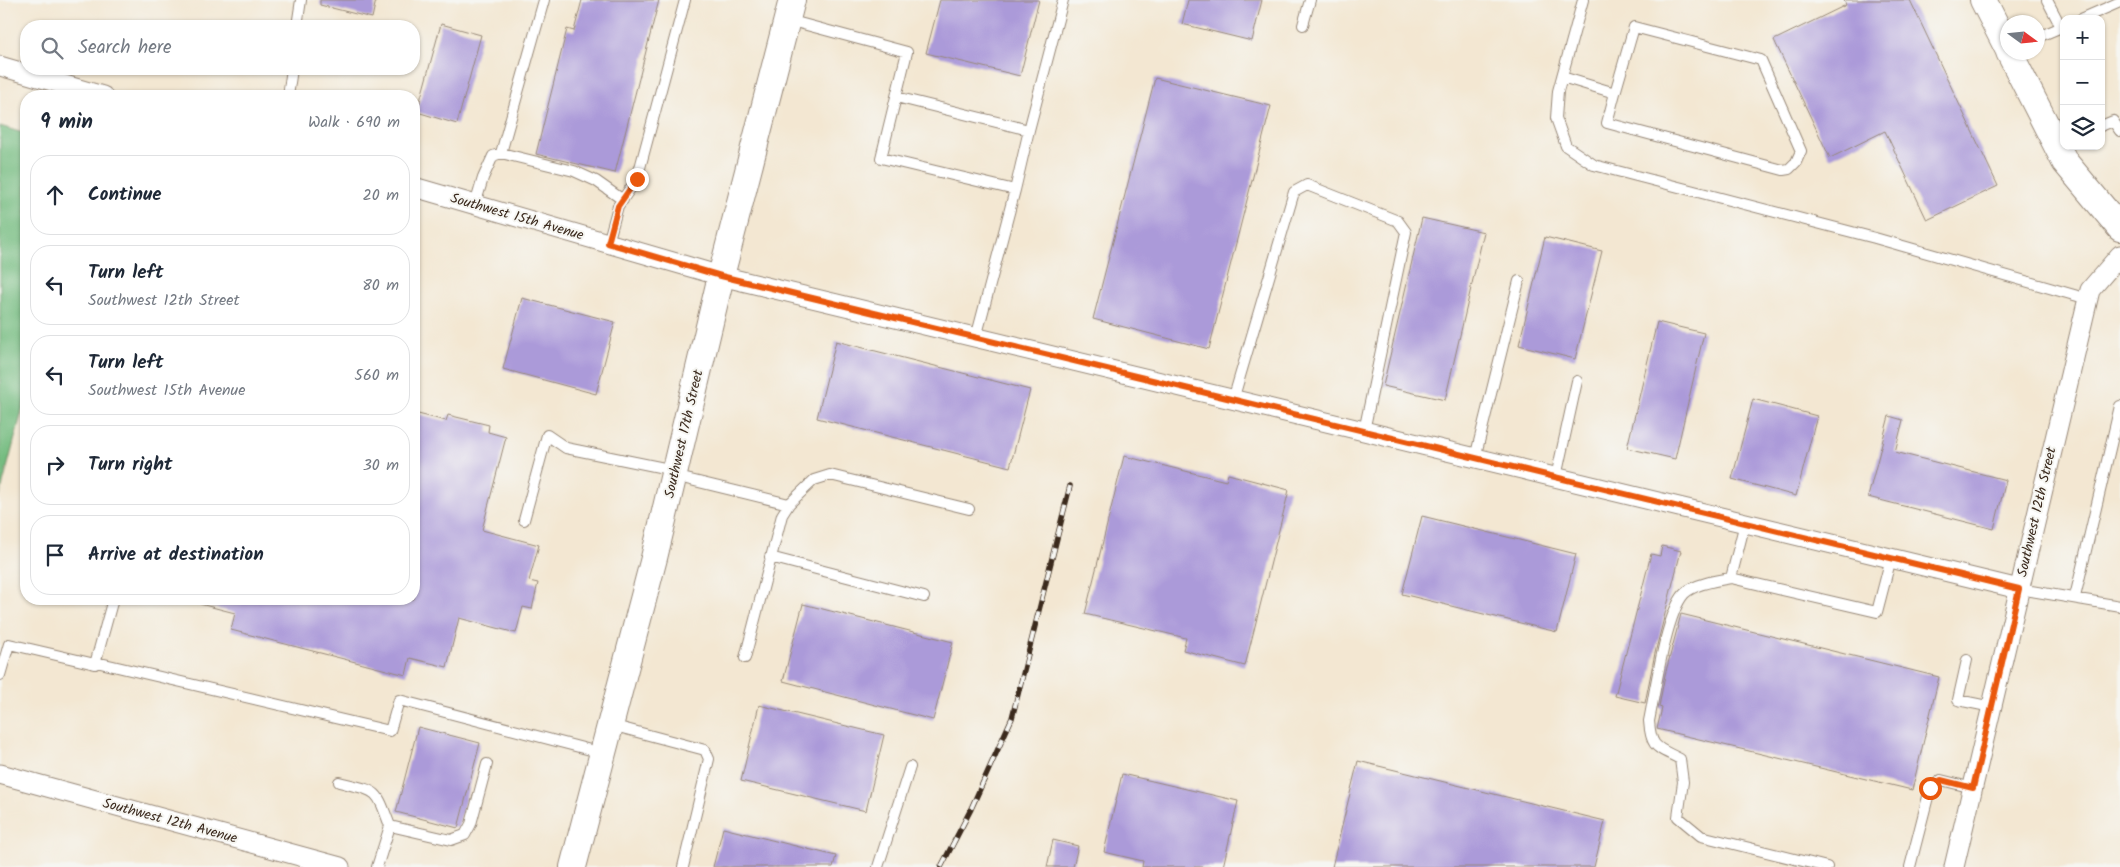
<!DOCTYPE html>
<meta charset="utf-8">
<style>
body{margin:0;font-family:Kalam,sans-serif;background:#f6f6f7;color:#1f2937}
.controls{position:absolute;right:15px;top:15px;display:grid;overflow:hidden;border-radius:10px;box-shadow:0 1px 4px #0004}
.controls button{width:45px;height:45px;display:grid;place-items:center;padding:0;border:0;border-bottom:1px solid #e0e1e3;background:#fff;color:#1f2937;font:25px sans-serif}
.compass{position:absolute;left:2000px;top:15px;width:45px;height:45px;border-radius:50%;background:#fff;box-shadow:0 1px 4px #0004;rotate:105deg}
.stop{position:absolute;width:15px;height:15px;margin:-11px;border:4px solid #ea580c;border-radius:50%;background:#fff}
.stop.end{background:#ea580c;border-color:#fff;box-shadow:0 1px 5px #0008}
.list{margin:0;padding:0;list-style:none}
h2{display:flex;justify-content:space-between;align-items:center;height:65px;margin:0;padding:0 20px;font-size:21px}
h2 small{font-size:16px;font-weight:400;color:#747a83}
.list li{display:grid;grid-template-columns:32px 1fr auto;gap:15px;align-items:center;box-sizing:border-box;height:80px;margin:0 10px 10px;padding:0 10px;border:1px solid #e0e1e3;border-radius:20px}
.list b{display:block;font-size:19px;white-space:nowrap}
.list p{margin:0;font-size:16px;white-space:nowrap;color:#747a83}
.list em{font-size:16px;font-style:normal;color:#747a83}
.icon{flex:none;width:28px;height:28px;fill:none;stroke:currentColor;stroke-width:2;stroke-linecap:round;stroke-linejoin:round}
.map{position:relative;flex:none;width:2120px;height:867px;overflow:hidden}
.search{position:absolute;background:#fff;box-shadow:0 1px 4px #0004;left:20px;top:20px;width:400px;height:55px;display:flex;align-items:center;gap:12px;box-sizing:border-box;padding:0 18px;border-radius:20px;color:#747a83;font-size:19px}
.panel{position:absolute;background:#fff;box-shadow:0 1px 4px #0004;left:20px;top:90px;width:400px;height:515px;border-radius:20px}
.map>svg:first-child{display:block}
.forest{fill:#75bc80;stroke:#58734f}
.building{fill:#ab9ad9}
.lines{fill:none;stroke-linecap:round;stroke-linejoin:round}
.lane-casing{stroke:#978878;stroke-width:12}
.street-casing{stroke:#978878;stroke-width:21}
.secondary-casing{stroke:#978878;stroke-width:28}
.lane{stroke:#fff;stroke-width:10}
.street{stroke:#fff;stroke-width:19}
.secondary{stroke:#fff;stroke-width:26}
.rail-casing{stroke:#3b2a1e;stroke-width:5.5}
.rail{stroke:#f6f6f2;stroke-width:4;stroke-dasharray:11;stroke-linecap:butt}
.route{stroke:#ea580c;stroke-width:6}
.labels{text-anchor:middle;dominant-baseline:central;stroke-width:4;stroke-linejoin:round;paint-order:stroke}
.street-label{font-size:14px;fill:#3b2a1e;stroke:#f6f6f2}
</style>
<div class="map">
<svg width="2120" height="867" viewBox="0 0 2120 867">
<rect width="100%" height="100%" fill="#f6f6f2"/>
<filter id="ink" filterUnits="userSpaceOnUse"><feTurbulence type="fractalNoise" baseFrequency=".02" numOctaves="2"/><feDisplacementMap in="SourceGraphic" scale="10" xChannelSelector="R" yChannelSelector="G"/><feConvolveMatrix kernelMatrix="1 2 1 2 8 2 1 2 1" color-interpolation-filters="sRGB"/></filter>
<filter id="wash" filterUnits="userSpaceOnUse"><feTurbulence type="fractalNoise" baseFrequency=".0096" numOctaves="4" result="noise"/><feDisplacementMap in="SourceGraphic" scale="20" xChannelSelector="R" yChannelSelector="G"/><feGaussianBlur stdDeviation="1.12" result="paint"/><feColorMatrix in="noise" values="0 0 0 0 0 0 0 0 0 0 0 0 0 0 0 0 0 1.4 0 .05"/><feComposite in="paint" operator="in"/></filter>
<g filter="url(#wash)">
<rect width="100%" height="100%" fill="#f3e7d2"/>
<path class="forest" d="M0,126L26,134V396L0,495Z"/>
<g id="blocks">
<path class="building" d="M320,0H376L372,18L320,5Z
M582,0H659L615,173L536,154L567,29L574,31Z
M940,0H1039L1020,76L926,53Z
M1188,0H1262L1252,41L1182,24Z
M1844,0H1910L1998,186L1927,220L1885,131L1830,158L1774,40L1846,5Z
M441,24L481,35L457,124L417,112Z
M1155,78L1271,106L1209,349L1093,319Z
M1422,218L1484,232L1445,400L1383,386Z
M1545,237L1602,251L1575,359L1519,345Z
M522,298L615,322L596,394L503,369Z
M1657,322L1704,333L1675,459L1627,448Z
M836,341L1030,390L1010,467L817,418Z
M1753,399L1817,416L1796,496L1732,479Z
M414,413L446,421L448,415L489,425L488,432L506,437L482,530L539,545L529,581L538,583L532,609L523,607L516,633L459,618L447,667L410,658L406,675L231,630L235,613L200,604L201,599H414Z
M1889,416L1903,420L1895,452L2006,480L1994,529L1868,497Z
M1124,456L1226,481L1228,474L1289,490L1245,666L1183,650L1186,638L1085,614Z
M1422,516L1576,554L1557,632L1402,594Z
M1662,546L1681,551L1655,653L1645,703L1615,696L1651,554L1660,556Z
M803,604L953,642L933,720L783,681Z
M1681,614L1939,677L1912,790L1657,729L1662,708L1659,707L1665,675Z
M759,705L884,735L866,811L741,781Z
M418,727L480,743L458,828L396,812Z
M1358,761L1605,821L1594,867H1332Z
M1122,774L1238,801L1223,867H1142L1143,861L1104,852Z
M723,828L836,856L833,867H713Z
M1053,840L1078,846L1073,867H1047Z"/>
</g>
</g>
<g filter="url(#ink)">
<use href="#blocks" fill-opacity="0" stroke="#978878" stroke-width="1"/>
<g class="lines">
<defs>
<path id="lane" d="M1583,0L1558,91L1556,118L1566,146L1594,165L1875,238L2088,299
M2047,0L2061,27
M2081,19L2120,2
M788,20L907,52L881,158L1015,190L1029,130L896,97
M1303,25L1310,0
M297,26L301,0
M2038,37L2064,26
M1562,77L1615,93L1607,123L1783,170L1789,169L1796,162L1801,151L1761,60L1634,27L1615,93
M288,96L292,69
M2101,126L2113,121L2120,131
M1029,130L1063,0
M501,153L544,0
M475,205L483,178L493,156L501,153L574,171L596,181L623,200
M608,243L618,206L637,179L685,0
M976,338L1015,190
M1233,400L1294,192L1307,185L1398,221L1406,232L1364,431
M1475,458L1519,281
M674,476L789,504
M1556,477L1577,381
M524,520L547,435L566,448L674,470
M1745,523L1731,578C1718,580 1693,584 1684,594C1666,614 1655,692 1649,721C1651,749 1657,747 1680,759L1683,782L1678,817L1701,836L1827,867
M770,557L924,597
M1731,578L1877,612L1891,558
M2019,589L2120,606
M2075,597L2120,406
M745,658L782,515L789,504L814,480L830,475L969,509
M1967,660L1958,700L1992,707
M96,662L390,731L399,700L602,753
M0,675L9,644L95,664L113,599
M611,725L705,750L709,759L683,867
M339,782C379,792 376,788 390,826
M377,867L390,826L451,840L465,835L471,824L487,764
M878,867L910,767
M1910,867L1930,789L1941,780L1973,788"/>
<path id="street" d="M0,66L103,96
M414,187L721,276L2019,589
M0,774L340,867
M1954,867L2090,290L2120,255"/>
<path id="secondary" d="M1983,0L2008,49
M2009,52L2065,162L2120,228
M573,867L654,558L721,276L792,0"/>
</defs>
<use href="#lane" class="lane-casing"/>
<use href="#street" class="street-casing"/>
<use href="#secondary" class="secondary-casing"/>
<use href="#lane" class="lane"/>
<use href="#street" class="street"/>
<use href="#secondary" class="secondary"/>
<defs>
<path id="rail" d="M941,867L970,811L1012,718L1070,486"/>
</defs>
<use href="#rail" class="rail-casing"/>
<use href="#rail" class="rail"/>
</g>
</g>
<g class="lines" filter="url(#ink)">
<path class="route" d="M637,179L618,206L608,243L721,276L2019,589L1973,788L1941,780L1930,788"/>
</g>
<g class="labels">
<g class="street-label">
<text transform="translate(517 217) rotate(16)">Southwest 15th Avenue</text>
<text transform="translate(684 434) rotate(-77)">Southwest 17th Street</text>
<text transform="translate(2037 512) rotate(-77)">Southwest 12th Street</text>
<text transform="translate(170 821) rotate(15)">Southwest 12th Avenue</text>
</g>
</g>
</svg>
<div class="controls">
<button>+</button>
<button>−</button>
<button><svg class="icon" aria-label="layers" viewBox="0 0 24 24"><path d="M12 4l9 5-9 5-9-5zM3 14l9 5 9-5"/></svg></button>
</div>
<svg class="compass" viewBox="-18 -18 36 36"><path d="M0-13l5 13h-10z" fill="#e53935"/><path d="M0 13l5-13h-10z" fill="#747a83"/></svg>
<div class="stop" style="left:1930px;top:788px"></div>
<div class="stop end" style="left:637px;top:179px"></div>
<div class="search"><svg class="icon" aria-label="search" viewBox="0 0 24 24"><circle cx="10" cy="10" r="6"/><path d="M15 15l6 6"/></svg>Search here</div>
<section class="panel">
<h2>9 min<small>Walk · 690 m</small></h2>
<ul class="list">
<li><svg class="icon" aria-label="ahead" viewBox="0 0 24 24"><path d="M12 20V5M6 11l6-6 6 6"/></svg><div><b>Continue</b></div><em>20 m</em></li>
<li><svg class="icon" aria-label="left" viewBox="0 0 24 24"><path d="M17 20v-9H6M10 6l-5 5 5 5"/></svg><div><b>Turn left</b><p>Southwest 12th Street</p></div><em>80 m</em></li>
<li><svg class="icon" aria-label="left" viewBox="0 0 24 24"><path d="M17 20v-9H6M10 6l-5 5 5 5"/></svg><div><b>Turn left</b><p>Southwest 15th Avenue</p></div><em>560 m</em></li>
<li><svg class="icon" aria-label="right" viewBox="0 0 24 24"><path d="M7 20v-9h11M14 6l5 5-5 5"/></svg><div><b>Turn right</b></div><em>30 m</em></li>
<li><svg class="icon" aria-label="arrive" viewBox="0 0 24 24"><path d="M6 21V4h12l-3 4 3 4H6"/></svg><div><b>Arrive at destination</b></div></li>
</ul>
</section>
</div>
